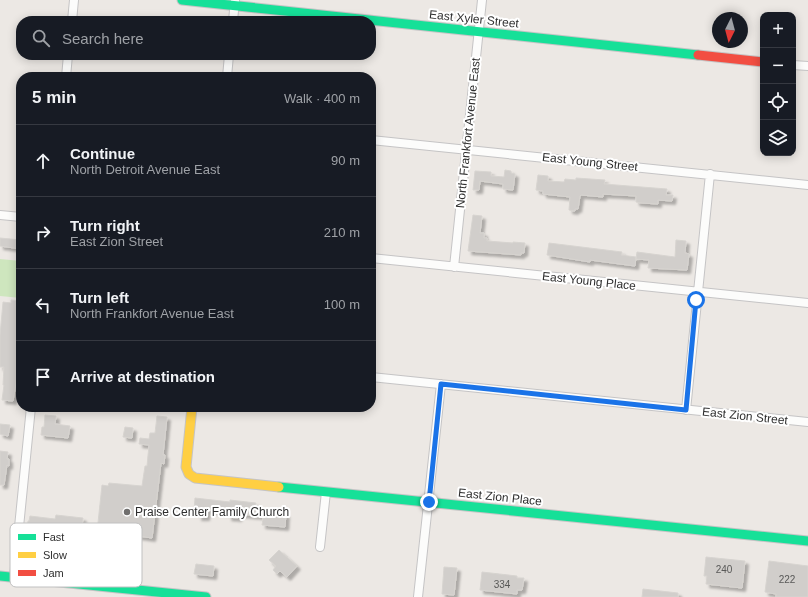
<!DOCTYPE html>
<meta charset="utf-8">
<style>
body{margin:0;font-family:Arial,sans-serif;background:#20242c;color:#f1f3f6}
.controls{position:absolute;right:12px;top:12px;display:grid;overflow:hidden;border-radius:8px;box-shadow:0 2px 10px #0003}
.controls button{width:36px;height:36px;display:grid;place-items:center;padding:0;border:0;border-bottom:1px solid #363941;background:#171b24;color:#f1f3f6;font:20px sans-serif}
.compass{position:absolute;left:712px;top:12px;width:36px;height:36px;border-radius:50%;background:#171b24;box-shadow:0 2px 10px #0003;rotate:186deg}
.stop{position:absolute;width:12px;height:12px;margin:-9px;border:3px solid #1a73e8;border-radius:50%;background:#fff}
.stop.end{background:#1a73e8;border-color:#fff;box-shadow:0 1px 4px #0008}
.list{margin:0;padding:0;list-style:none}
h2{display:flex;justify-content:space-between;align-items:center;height:52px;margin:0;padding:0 16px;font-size:17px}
h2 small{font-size:13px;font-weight:400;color:#9ea1a6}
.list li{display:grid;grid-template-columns:26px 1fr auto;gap:12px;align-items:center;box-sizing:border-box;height:72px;padding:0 16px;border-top:1px solid #363941}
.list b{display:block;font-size:15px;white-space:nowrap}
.list p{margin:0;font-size:13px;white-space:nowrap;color:#9ea1a6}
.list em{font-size:13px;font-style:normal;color:#9ea1a6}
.icon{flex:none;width:22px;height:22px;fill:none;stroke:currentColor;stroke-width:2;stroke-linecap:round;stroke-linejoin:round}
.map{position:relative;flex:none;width:808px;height:597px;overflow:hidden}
.search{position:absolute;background:#171b24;box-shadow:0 2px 10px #0003;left:16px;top:16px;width:360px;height:44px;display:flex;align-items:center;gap:10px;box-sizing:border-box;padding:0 14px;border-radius:16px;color:#9ea1a6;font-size:15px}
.panel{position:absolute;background:#171b24;box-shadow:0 2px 10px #0003;left:16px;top:72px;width:360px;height:340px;border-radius:16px}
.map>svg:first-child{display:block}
.green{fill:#cee6be}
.building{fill:#d1cecb;stroke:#d7d4d0;filter:url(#shadow)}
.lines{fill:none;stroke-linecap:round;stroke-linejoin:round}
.street-casing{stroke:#c5c4c5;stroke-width:10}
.fast-casing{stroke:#c5c4c5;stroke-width:11}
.slow-casing{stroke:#c5c4c5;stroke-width:11}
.jam-casing{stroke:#c5c4c5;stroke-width:11}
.street{stroke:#fcfcfb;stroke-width:8}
.fast{stroke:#16e098;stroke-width:9}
.slow{stroke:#ffcf43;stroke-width:9}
.jam{stroke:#f24e42;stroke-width:9}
.route{stroke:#1a73e8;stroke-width:5}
.poi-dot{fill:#706f6e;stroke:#fff;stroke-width:1.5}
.labels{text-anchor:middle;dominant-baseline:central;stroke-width:4;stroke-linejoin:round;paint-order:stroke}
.number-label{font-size:10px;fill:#585857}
.street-label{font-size:12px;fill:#2e2e2e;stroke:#fff}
.poi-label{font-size:12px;fill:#2e2e2e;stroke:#fff;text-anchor:start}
.key{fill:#fff;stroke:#c0c0c0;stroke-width:1}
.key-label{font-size:11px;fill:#2e2e2e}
</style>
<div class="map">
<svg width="808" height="597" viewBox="0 0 808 597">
<defs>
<filter id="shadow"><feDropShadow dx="3.5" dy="3.5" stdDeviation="1" flood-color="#0004"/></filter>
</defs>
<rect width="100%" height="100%" fill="#ece8e4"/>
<path class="green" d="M0,259L21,261V298L0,296Z"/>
<path class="building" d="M505,170L511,171V173L515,174L513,190L503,189V184L480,181L479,190H473L475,171L491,172V176L504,177Z
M538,175L548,176V181L564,182L565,179L576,180V178L605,180L604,184L667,189L666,195H673L672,201L658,200V204L642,203L636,202V196L603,194V197L581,195L580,196L578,209H575V211L569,210L570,197L543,194V191L536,190Z
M473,215L482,216L480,233H484V238H487V241L513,243V242L525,243L524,253H521V255L468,251Z
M0,238L21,240V249L0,246Z
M676,240L686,241L685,253L689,254L687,270L648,268L649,260L636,259L637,252L675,257Z
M549,243L622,252L621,255L636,257L635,266L590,260V262L547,255Z
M11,300L21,301V319L18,343H20L16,383L13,401L2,400L4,385H3L4,367H0V335L3,302L11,303Z
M45,415L56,416L55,424L70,426L68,438L41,435L42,427H44Z
M157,416L167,417L163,455H165L164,464L161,463L152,538L131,535L130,542L120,541L121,534L97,532L102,485L108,486L109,483L142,486L145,466H147L149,445L139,444L140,438L149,439L150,433H155Z
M0,424L10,425L8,436L0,434Z
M125,427L133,428L132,438L123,437Z
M0,451L8,452L7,459H9V466L7,465L4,485H0Z
M195,498L230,502V500L256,503L255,508L261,509L260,516L239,514L238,518L228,517L229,513L207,510L206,517H198L199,510H194Z
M264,512L286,514L285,527L262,525Z
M56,515L83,518L81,537L95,538L93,559L44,555L45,549L25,547L28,521H29L30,516L55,519Z
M279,550L297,566L287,577L280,571L277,574L273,570L276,566L269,560Z
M706,557L745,561L742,588L706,584L707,576H704Z
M769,561L808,566V597H776V594L765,592Z
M196,564L214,566L213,576L194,574Z
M444,567L457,568L454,595L442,594Z
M482,572L517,576V578H524L522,590H517V594L480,590Z
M643,589L678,593V597H642Z"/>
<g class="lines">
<defs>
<path id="street" d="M72,21L74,0
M233,21L235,0
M793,65L808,66
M66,77L68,55
M227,77L229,55
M371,140L808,185
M0,215L21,217
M371,258L808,303
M454,267L482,0
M371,377L808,422
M686,410L710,174
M320,547L326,492
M14,577L31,407
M418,597L441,384"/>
<path id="fast" d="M182,0L698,55
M279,487L808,541
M0,576L206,597"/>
<path id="slow" d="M192,407L186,467L189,474L195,478L279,487"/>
<path id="jam" d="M698,55L763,62"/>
</defs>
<use href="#street" class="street-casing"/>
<use href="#fast" class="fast-casing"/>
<use href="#slow" class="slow-casing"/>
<use href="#jam" class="jam-casing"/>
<use href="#street" class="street"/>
<use href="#fast" class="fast"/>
<use href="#slow" class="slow"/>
<use href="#jam" class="jam"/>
</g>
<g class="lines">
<path class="route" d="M429,502L441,384L686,410L696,300"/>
</g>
<circle class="poi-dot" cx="127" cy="512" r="4"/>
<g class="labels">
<g class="number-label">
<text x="724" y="569">240</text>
<text x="787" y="579">222</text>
<text x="502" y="584">334</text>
</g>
<g class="street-label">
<text transform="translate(474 19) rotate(6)">East Xyler Street</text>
<text transform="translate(468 133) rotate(-84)">North Frankfort Avenue East</text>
<text transform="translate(590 162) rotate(6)">East Young Street</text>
<text transform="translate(589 281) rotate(6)">East Young Place</text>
<text transform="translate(745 416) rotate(6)">East Zion Street</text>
<text transform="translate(500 497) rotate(6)">East Zion Place</text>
</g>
<g class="poi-label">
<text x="135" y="512">Praise Center Family Church</text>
</g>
</g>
<rect x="10" y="523" width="132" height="64" rx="6" class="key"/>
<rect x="18" y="534" width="18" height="6" fill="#16e098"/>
<rect x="18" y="552" width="18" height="6" fill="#ffcf43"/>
<rect x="18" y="570" width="18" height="6" fill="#f24e42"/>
<g class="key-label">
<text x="43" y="541">Fast</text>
<text x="43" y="559">Slow</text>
<text x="43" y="577">Jam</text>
</g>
</svg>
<div class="controls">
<button>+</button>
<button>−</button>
<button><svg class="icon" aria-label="locate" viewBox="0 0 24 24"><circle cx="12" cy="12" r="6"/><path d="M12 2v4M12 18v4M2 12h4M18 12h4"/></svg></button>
<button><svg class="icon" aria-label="layers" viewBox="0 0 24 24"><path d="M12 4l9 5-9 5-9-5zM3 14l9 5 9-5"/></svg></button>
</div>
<svg class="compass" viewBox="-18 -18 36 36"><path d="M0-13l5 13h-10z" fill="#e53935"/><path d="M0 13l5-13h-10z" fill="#9ea1a6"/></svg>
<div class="stop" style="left:696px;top:300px"></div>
<div class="stop end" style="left:429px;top:502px"></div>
<div class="search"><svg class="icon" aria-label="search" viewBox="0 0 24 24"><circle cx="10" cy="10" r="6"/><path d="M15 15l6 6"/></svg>Search here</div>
<section class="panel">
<h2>5 min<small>Walk · 400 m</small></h2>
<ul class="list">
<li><svg class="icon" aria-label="ahead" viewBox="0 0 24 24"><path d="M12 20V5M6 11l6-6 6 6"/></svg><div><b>Continue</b><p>North Detroit Avenue East</p></div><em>90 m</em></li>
<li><svg class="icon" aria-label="right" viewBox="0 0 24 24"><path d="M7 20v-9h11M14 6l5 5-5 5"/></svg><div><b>Turn right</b><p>East Zion Street</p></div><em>210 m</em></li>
<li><svg class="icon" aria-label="left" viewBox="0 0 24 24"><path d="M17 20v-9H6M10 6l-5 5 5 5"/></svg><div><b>Turn left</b><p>North Frankfort Avenue East</p></div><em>100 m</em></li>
<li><svg class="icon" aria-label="arrive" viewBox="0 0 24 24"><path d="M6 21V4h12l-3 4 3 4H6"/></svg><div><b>Arrive at destination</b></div></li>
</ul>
</section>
</div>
